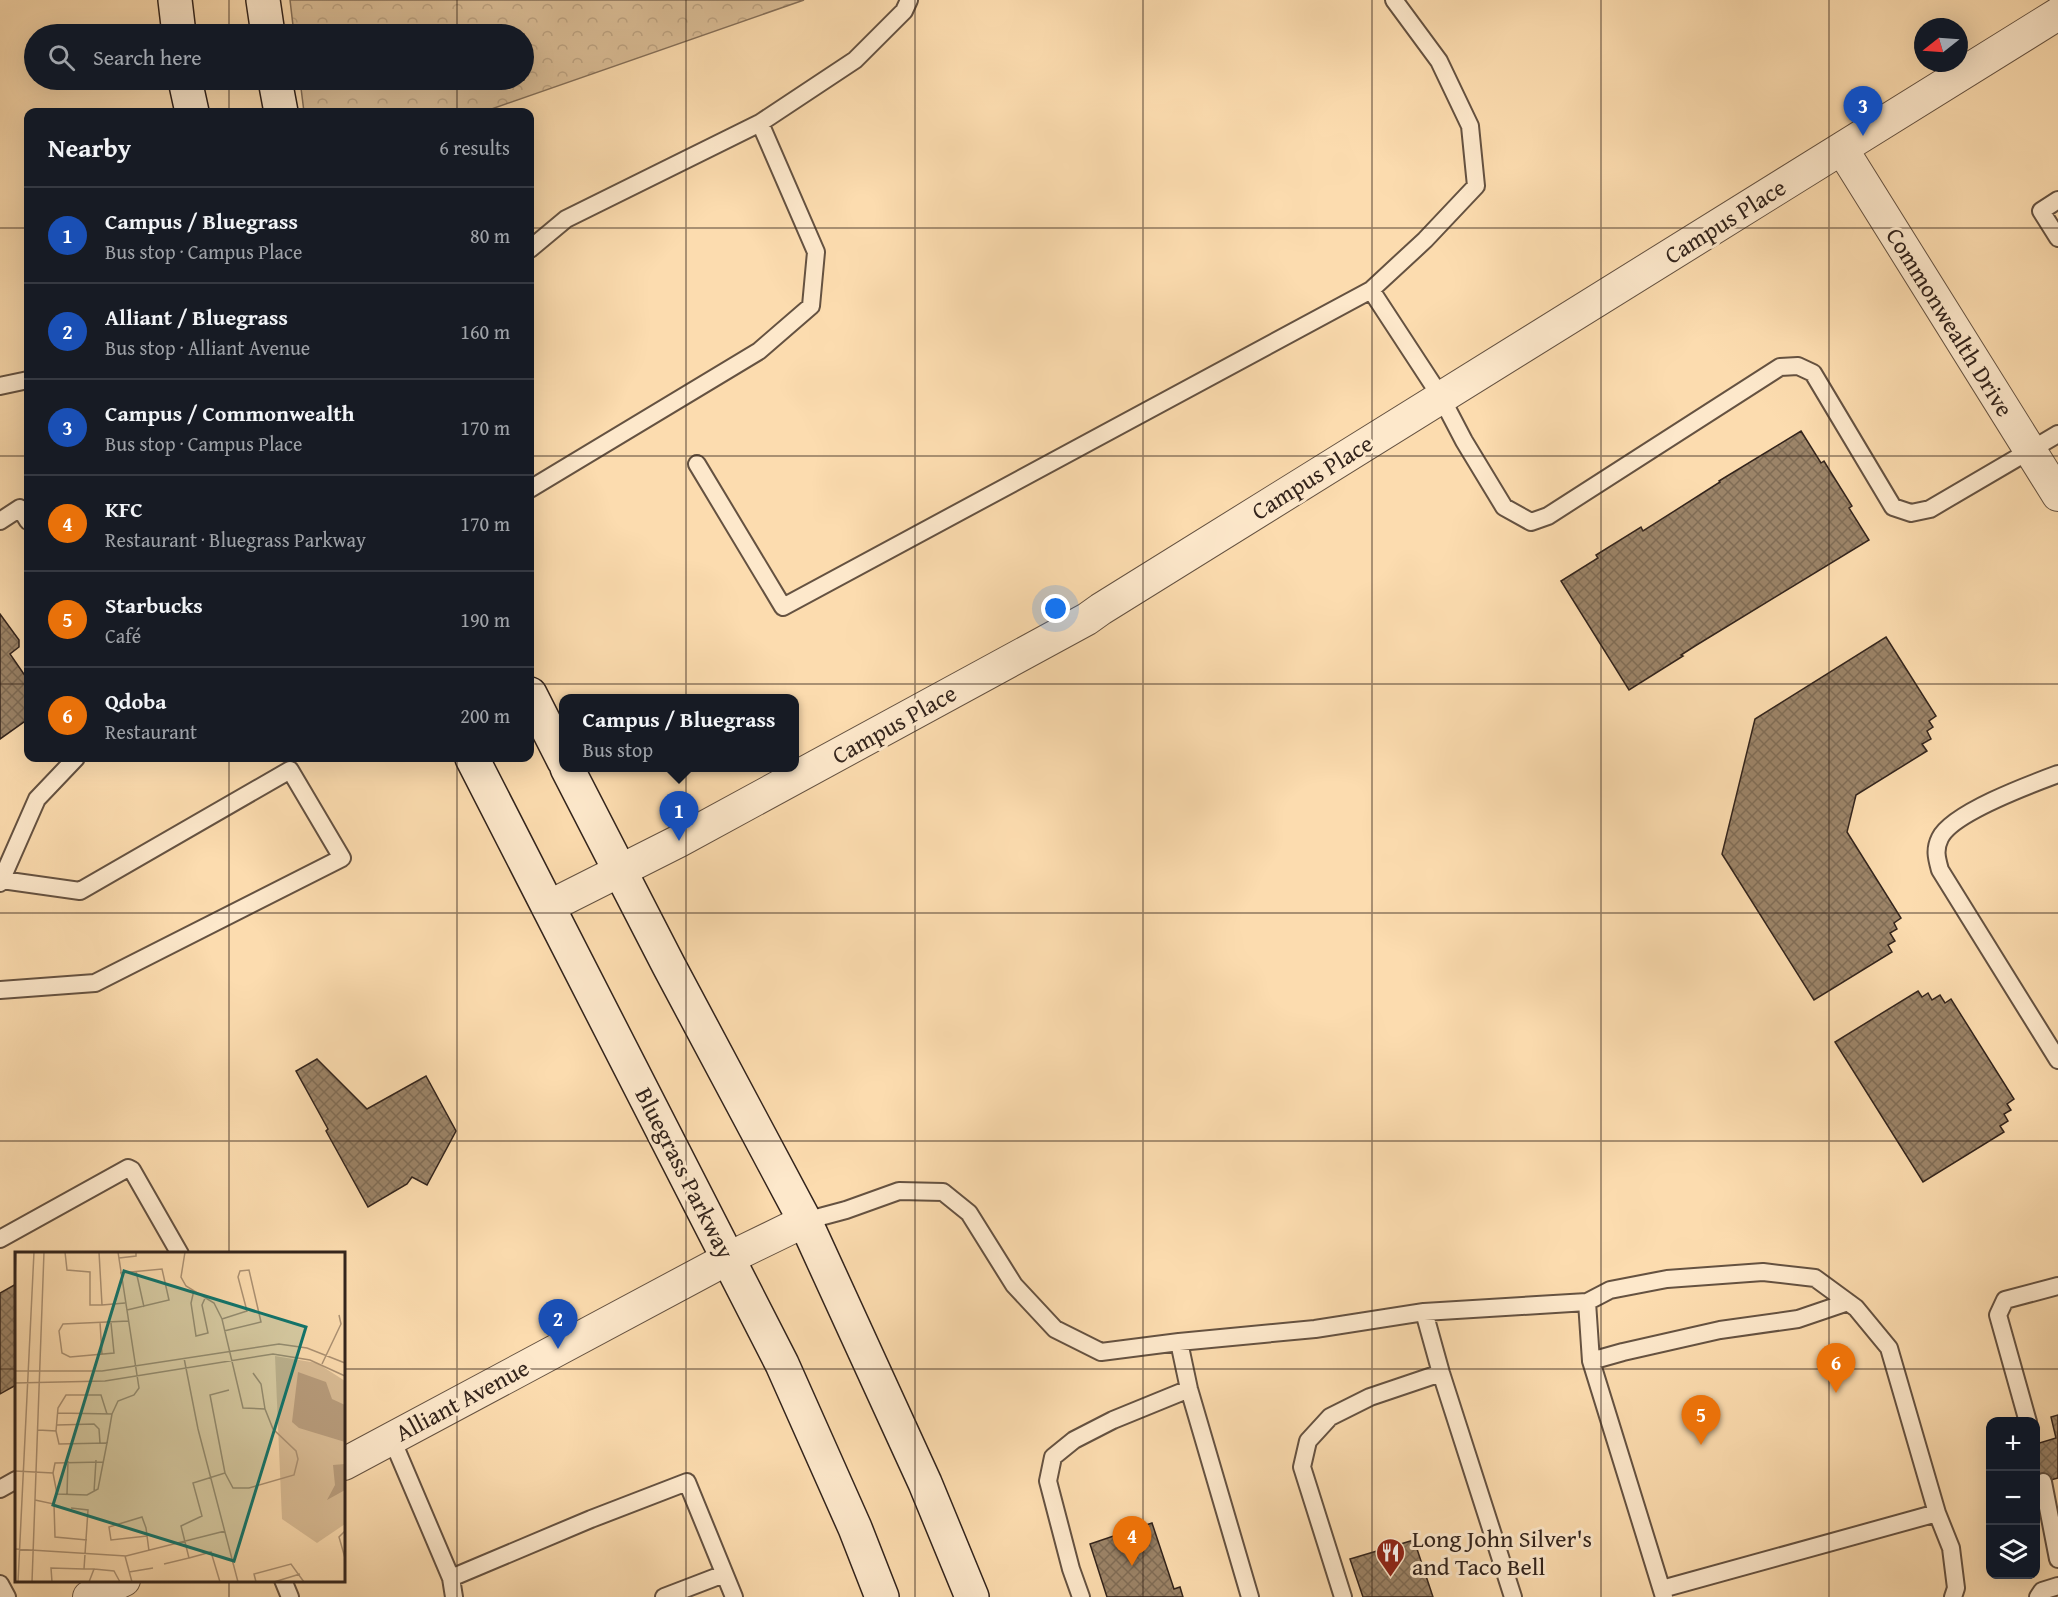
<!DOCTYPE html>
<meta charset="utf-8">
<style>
body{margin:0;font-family:"Gentium Book Plus",serif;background:#20242c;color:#f1f3f6}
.controls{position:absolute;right:18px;bottom:18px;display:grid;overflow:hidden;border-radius:12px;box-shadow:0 6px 24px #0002}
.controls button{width:54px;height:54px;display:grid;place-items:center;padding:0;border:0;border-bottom:2px solid #363941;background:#171b24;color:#f1f3f6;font:30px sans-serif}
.compass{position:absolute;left:1914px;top:18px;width:54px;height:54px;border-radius:50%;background:#171b24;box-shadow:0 6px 24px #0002;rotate:253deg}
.you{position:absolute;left:1056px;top:609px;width:21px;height:21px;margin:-15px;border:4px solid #fff;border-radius:50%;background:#1a73e8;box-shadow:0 0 0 9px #1a73e833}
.badge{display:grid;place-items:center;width:39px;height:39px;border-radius:50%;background:#0f766e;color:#fff;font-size:20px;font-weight:700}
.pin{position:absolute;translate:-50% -50px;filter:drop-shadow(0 2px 3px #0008)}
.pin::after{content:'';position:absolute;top:32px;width:21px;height:18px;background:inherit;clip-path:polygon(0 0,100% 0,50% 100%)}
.popup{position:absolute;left:559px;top:694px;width:240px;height:78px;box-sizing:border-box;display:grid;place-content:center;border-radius:12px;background:#171b24;filter:drop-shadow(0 2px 4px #0005);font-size:20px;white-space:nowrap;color:#9ea1a6}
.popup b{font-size:22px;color:#f1f3f6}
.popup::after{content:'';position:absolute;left:50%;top:100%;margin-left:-12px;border:12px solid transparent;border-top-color:#171b24}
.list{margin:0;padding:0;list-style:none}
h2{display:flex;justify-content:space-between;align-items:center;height:78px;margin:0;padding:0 24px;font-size:26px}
h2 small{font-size:20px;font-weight:400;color:#9ea1a6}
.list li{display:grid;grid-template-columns:39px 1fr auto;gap:18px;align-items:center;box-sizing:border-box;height:96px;padding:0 24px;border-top:2px solid #363941}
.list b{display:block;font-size:22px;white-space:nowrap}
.list p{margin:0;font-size:20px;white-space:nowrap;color:#9ea1a6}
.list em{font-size:20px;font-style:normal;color:#9ea1a6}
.icon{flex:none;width:33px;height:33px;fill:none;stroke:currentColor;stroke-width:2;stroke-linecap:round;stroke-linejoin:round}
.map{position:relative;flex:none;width:2058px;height:1597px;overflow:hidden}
.search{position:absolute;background:#171b24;box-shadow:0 6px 24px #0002;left:24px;top:24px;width:510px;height:66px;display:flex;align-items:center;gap:15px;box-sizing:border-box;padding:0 21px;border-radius:33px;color:#9ea1a6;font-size:22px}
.panel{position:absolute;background:#171b24;box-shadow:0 6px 24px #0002;left:24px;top:108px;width:510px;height:654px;border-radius:12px}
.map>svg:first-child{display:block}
.park{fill:url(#park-crowns);stroke:#867059;stroke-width:1.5}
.building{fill:url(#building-cross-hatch);stroke:#33241c;stroke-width:1.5}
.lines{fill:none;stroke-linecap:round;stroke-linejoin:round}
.lane-casing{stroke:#655241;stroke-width:20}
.street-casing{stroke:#655241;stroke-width:34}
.secondary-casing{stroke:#33241c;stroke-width:36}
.lane{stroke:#fde8cb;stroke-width:16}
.street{stroke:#fde8cb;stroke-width:32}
.secondary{stroke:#fde8cb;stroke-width:33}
.grid{fill:none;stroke:#33241c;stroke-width:1.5;stroke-opacity:0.55}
.labels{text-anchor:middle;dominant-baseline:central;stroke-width:6;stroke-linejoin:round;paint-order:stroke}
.street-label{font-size:24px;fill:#33241c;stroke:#fde8cb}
.poi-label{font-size:24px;fill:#33241c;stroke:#fde8cb;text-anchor:start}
.inset-road{fill:none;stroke:#ac9274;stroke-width:1.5}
.view{fill:#0f766e;fill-opacity:0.15;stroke:#0f766e;stroke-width:3}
.inset-edge{fill:none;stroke:#33241c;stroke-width:3}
</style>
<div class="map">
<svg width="2058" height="1597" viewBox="0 0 2058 1597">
<defs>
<pattern id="park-crowns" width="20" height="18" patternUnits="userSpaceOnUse" patternTransform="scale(1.5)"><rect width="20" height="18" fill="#dabd96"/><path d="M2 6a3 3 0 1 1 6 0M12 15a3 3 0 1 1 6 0" fill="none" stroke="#bca281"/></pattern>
<pattern id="building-cross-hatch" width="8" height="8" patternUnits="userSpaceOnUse" patternTransform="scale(1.5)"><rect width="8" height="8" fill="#9c8468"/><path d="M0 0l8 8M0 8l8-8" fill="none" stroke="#806c55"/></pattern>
</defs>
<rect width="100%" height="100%" fill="#fcdcaf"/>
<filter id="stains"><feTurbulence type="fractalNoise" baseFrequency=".00333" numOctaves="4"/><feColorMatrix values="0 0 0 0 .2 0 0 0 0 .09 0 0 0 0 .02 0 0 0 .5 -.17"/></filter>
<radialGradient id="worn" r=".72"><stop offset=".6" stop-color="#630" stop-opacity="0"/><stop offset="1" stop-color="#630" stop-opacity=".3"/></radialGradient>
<path class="park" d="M290,0H804L483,112H304L300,80H524V34H294Z"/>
<path class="building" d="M1801,431L1821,463L1824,461L1830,471L1852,506L1849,508L1869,540L1695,646L1681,655L1683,656L1629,690L1561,581L1598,558L1596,555L1641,527L1643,531L1720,482L1719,481Z
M0,614L19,640V647L10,654L28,680V719L0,739Z
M1886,637L1936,716L1929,721L1933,727L1927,731L1931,739L1922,744L1927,751L1856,795L1847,832L1901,918L1894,923L1897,929L1890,933L1895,941L1888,945L1892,952L1814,1000L1722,854L1755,719Z
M1918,991L1922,997L1928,993L1932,1000L1940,995L1945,1003L1951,999L2014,1099L2007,1104L2011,1110L2004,1114L2008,1121L2000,1126L2004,1132L1923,1182L1835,1042Z
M317,1059L367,1109L426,1076L456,1131L427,1185L412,1177L407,1184L368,1207L326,1131L328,1129L296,1071Z
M16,1284V1385L0,1394V1293Z
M2058,1415V1478L2036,1484V1444L2056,1438L2051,1417Z
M1152,1523L1174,1589L1180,1587L1183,1597H1107L1090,1544Z
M1414,1540L1433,1597H1363L1350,1559Z"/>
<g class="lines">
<defs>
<path id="lane" d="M2058,200L2041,211L2058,238
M530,249L566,219L760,123
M1371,290L1425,240L1476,186L1470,126L1439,61L1394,0
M0,386L28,380
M697,464L783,607L1371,290L1441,397L1464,441L1504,507L1531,522L1548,516L1780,367L1798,366L1813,373L1893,507L1911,513L1930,509L2058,434
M530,489L759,351L811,306L816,252L760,123L855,60L904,11L909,0
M0,521L20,508L28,521
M2058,774C2031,784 1952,813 1940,838C1934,850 1937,859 1940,870L2058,1060
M0,883L37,799L76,758
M0,990L95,983L342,858L290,770L80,891L2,880
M805,1221L846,1210L899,1191L943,1192L969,1213L1014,1285L1055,1329L1101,1352L1179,1342
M0,1239L128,1168L132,1170L180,1254
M1587,1302L1591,1361L1664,1597
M1591,1361L1623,1352L1720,1330L1798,1319L1848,1302
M2028,1422L1998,1315L2005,1300L2058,1286
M391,1437L451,1578L454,1597
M2043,1482L2058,1559
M0,1489L16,1480
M451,1578L591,1519L687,1482L734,1597
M283,1580L290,1597
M0,1584L7,1597
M1662,1589L1937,1513
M664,1597L724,1574
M1081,1597L1071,1569L1048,1481L1053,1457L1074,1440L1113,1420L1189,1389
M1250,1597L1189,1389L1179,1342L1315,1329L1424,1312
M1343,1597L1302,1467L1308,1441L1330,1417L1370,1397L1441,1373
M1513,1597L1441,1373L1424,1312L1587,1302L1610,1290L1667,1279L1763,1272L1815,1278L1856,1308L1889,1348L1937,1513L1951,1548L1956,1588L1953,1597
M2038,1597L2042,1591L2058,1586"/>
<path id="street" d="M1842,149L2058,495
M548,907L679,841L1087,619L1101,609L2058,14
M344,1464L729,1258L805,1221
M89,1597L124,1580"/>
<path id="secondary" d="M175,0L179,34
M263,0L268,34
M185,80L192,112
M275,80L281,112
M530,694L564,761
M472,758L782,1364L855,1528L882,1597
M567,768L669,966L805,1221L925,1483L972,1597"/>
</defs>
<use href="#lane" class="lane-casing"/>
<use href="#street" class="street-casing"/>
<use href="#secondary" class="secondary-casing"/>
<use href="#lane" class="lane"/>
<use href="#street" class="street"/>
<use href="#secondary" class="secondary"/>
</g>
<path class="grid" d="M229,0V34M457,0V34M686,0V1597M915,0V1597M1143,0V1597M1372,0V1597M1601,0V1597M1829,0V1597M229,80V112M457,80V112M0,228H28M530,228H2058M0,456H28M530,456H2058M0,684H28M530,684H2058M229,758V1254M457,758V1597M0,913H2058M0,1141H2058M0,1369H16M344,1369H2058M229,1580V1597"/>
<defs>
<symbol id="restaurant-pin" viewBox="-11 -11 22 30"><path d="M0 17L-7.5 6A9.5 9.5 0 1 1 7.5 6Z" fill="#8f2418" stroke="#fde8cb"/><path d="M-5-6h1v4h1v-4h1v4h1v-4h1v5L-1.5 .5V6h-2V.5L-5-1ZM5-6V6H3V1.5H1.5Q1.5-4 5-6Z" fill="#fff"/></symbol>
</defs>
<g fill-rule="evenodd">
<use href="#restaurant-pin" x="1374" y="1536" width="33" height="45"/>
</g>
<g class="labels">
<g class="street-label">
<text transform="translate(1725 221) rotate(-32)">Campus Place</text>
<text transform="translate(1950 322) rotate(58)">Commonwealth Drive</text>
<text transform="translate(1312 477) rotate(-32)">Campus Place</text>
<text transform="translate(894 724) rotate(-29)">Campus Place</text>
<text transform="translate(685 1173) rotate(63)">Bluegrass Parkway</text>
<text transform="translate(462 1400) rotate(-28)">Alliant Avenue</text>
</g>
<g class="poi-label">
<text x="1412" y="1538">Long John Silver's<tspan x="1412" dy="28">and Taco Bell</tspan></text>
</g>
</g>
<g transform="translate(15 1252)">
<rect width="330" height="330" fill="#fcdcaf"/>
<path d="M260,104L302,111L330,129V272L302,291L267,267Z" fill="#dabd96"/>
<path d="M283,120L311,130L317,147L330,153V190L284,176L277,170ZM330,212V238L312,248L320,233L318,213Z" fill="#b89d7d"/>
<path class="inset-road" d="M50,0L52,18L75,20V53H87L84,0M170,0L166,25L171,34L199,51L207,67L228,156L250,157L258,177L281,199L283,207L279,223L234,236H218L210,221M104,6L121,4V0M121,19L129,55M105,21L147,17L154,48L112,58M0,28L1,0M179,38L176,51L181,84L193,81L187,53L191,44M87,53L110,51M207,67L232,59L223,25L225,19L234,18L246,70L209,79M85,70L87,103M96,71L99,101L55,105L47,101L44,79L48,72L114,69M169,106L183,177L223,330M307,112L326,72L324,63M0,119H87L264,92L292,96L330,111M238,121L246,132L250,157M0,131L90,129L258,102L295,108L330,124M42,161L97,162L92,191M97,162L103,149L119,143L124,136L103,0M42,173L79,172L84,177L85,191M23,178L41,179L44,192L92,191L83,237L72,243L42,242L38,221L40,211L88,210M41,179L43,156L51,143H86L92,162M0,219L38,221M79,240L81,208M52,242L53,209M20,248L39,252L40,285L72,288M56,256L73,258L69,317H79L74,330M330,279L324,285L330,306M132,284L96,288L94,275L127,265L131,276L134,299M0,297L111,304L210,279M110,304L117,330M174,306L196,300L205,330M149,312L174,306L166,274L187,264L178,231L210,221L195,143L214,138M79,317L99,319L105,330M114,320L138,316M3,330L19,0M17,330L29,0M37,330L36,316L69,317M241,330L239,322L276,312L289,330M259,330L285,322"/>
<path class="view" d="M109,19L291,75L219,309L38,253Z"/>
<rect width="330" height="330" class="inset-edge"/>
</g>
<rect width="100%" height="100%" filter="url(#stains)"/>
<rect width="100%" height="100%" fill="url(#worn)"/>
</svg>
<div class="controls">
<button>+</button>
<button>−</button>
<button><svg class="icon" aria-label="layers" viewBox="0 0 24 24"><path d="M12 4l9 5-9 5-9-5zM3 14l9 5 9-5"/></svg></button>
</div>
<svg class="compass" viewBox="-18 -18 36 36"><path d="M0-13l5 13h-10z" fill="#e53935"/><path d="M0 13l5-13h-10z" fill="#9ea1a6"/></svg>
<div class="you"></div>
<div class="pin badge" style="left:679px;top:841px;background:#1a4fb4">1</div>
<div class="popup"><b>Campus / Bluegrass</b>Bus stop</div>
<div class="pin badge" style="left:558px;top:1349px;background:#1a4fb4">2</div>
<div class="pin badge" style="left:1863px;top:136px;background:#1a4fb4">3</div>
<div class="pin badge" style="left:1132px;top:1566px;background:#e8710a">4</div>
<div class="pin badge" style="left:1701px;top:1445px;background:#e8710a">5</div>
<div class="pin badge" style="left:1836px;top:1393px;background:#e8710a">6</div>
<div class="search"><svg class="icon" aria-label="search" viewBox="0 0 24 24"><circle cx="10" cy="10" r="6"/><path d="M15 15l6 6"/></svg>Search here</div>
<section class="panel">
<h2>Nearby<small>6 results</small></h2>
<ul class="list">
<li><span class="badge" style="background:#1a4fb4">1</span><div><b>Campus / Bluegrass</b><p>Bus stop · Campus Place</p></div><em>80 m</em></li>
<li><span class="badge" style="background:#1a4fb4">2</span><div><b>Alliant / Bluegrass</b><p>Bus stop · Alliant Avenue</p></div><em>160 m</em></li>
<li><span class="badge" style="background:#1a4fb4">3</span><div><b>Campus / Commonwealth</b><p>Bus stop · Campus Place</p></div><em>170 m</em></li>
<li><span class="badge" style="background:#e8710a">4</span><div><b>KFC</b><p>Restaurant · Bluegrass Parkway</p></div><em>170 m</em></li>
<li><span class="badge" style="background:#e8710a">5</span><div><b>Starbucks</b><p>Café</p></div><em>190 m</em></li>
<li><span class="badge" style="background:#e8710a">6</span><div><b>Qdoba</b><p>Restaurant</p></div><em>200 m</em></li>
</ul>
</section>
</div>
